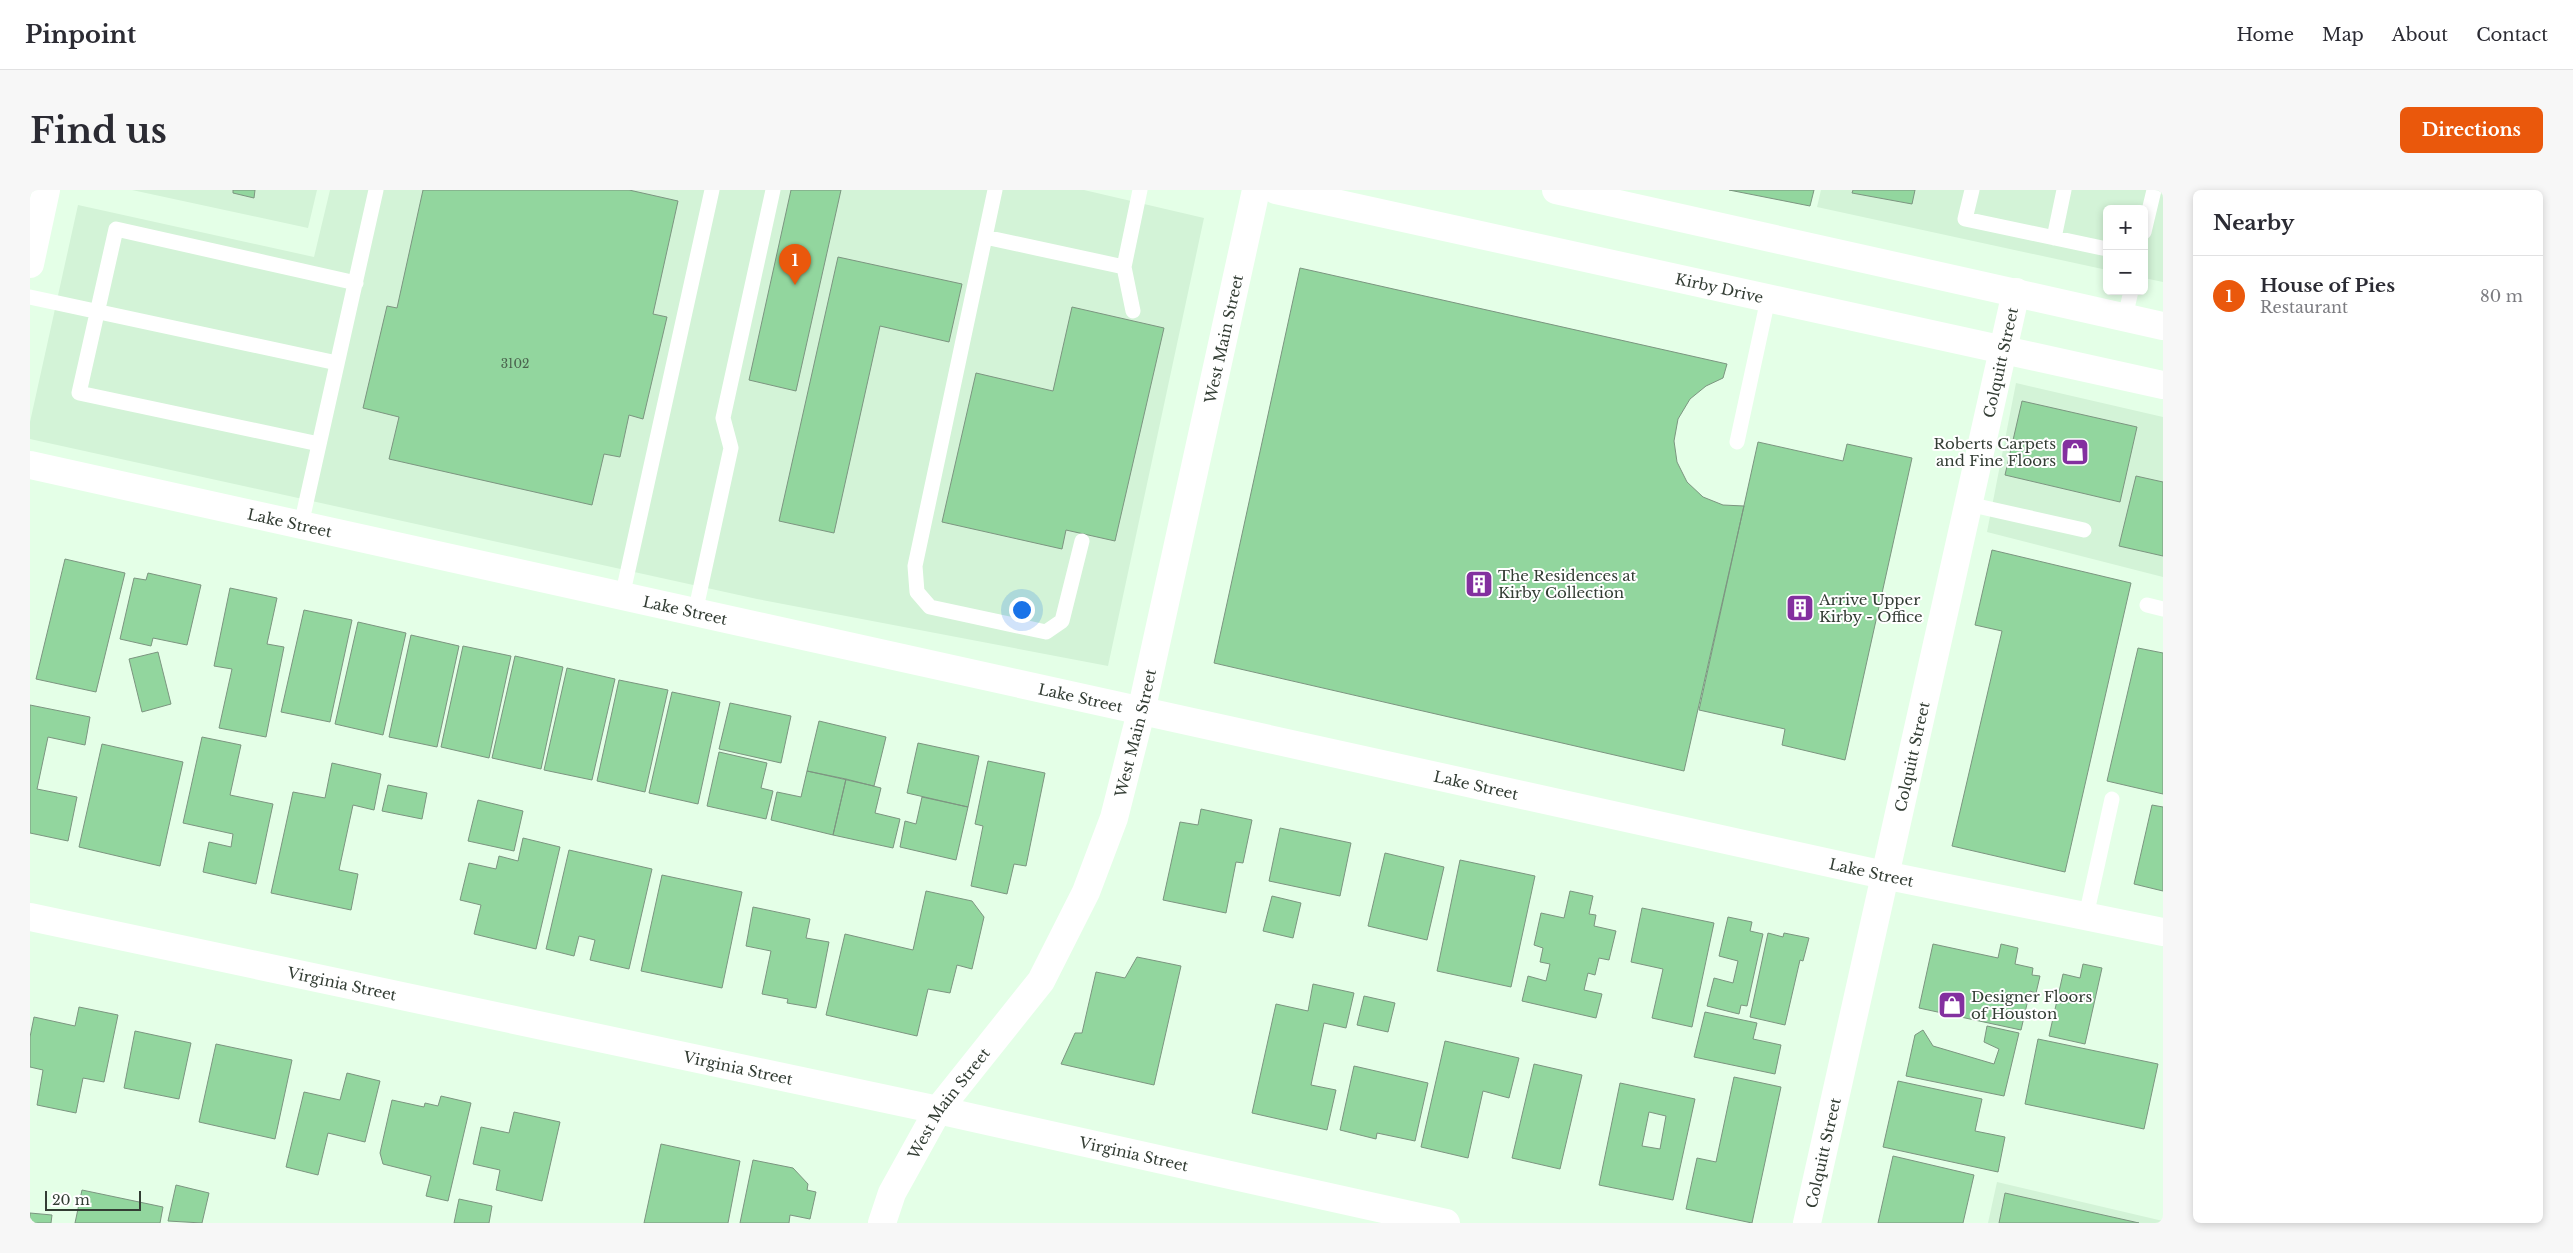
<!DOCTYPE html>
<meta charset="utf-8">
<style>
body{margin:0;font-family:"Libre Baskerville",serif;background:#f7f7f7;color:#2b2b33}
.controls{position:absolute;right:15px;top:15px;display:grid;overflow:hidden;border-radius:8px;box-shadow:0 2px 8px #0003}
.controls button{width:45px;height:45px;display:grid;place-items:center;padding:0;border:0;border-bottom:1px solid #e1e1e2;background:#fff;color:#2b2b33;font:25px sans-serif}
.scale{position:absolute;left:15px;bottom:12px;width:96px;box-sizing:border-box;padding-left:5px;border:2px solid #333d34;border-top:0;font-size:14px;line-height:18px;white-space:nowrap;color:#333d34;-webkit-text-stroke:4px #fff;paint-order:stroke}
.you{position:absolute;left:991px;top:419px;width:18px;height:18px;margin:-12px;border:4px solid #fff;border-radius:50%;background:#1a73e8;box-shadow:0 0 0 8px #1a73e833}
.badge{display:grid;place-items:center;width:32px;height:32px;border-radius:50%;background:#ea580c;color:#fff;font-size:16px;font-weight:700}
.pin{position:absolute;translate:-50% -41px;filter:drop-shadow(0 1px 2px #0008)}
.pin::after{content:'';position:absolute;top:26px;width:18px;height:15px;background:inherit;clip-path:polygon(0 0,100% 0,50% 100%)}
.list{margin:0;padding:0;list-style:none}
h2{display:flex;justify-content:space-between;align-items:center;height:65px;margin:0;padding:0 20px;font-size:21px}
h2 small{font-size:16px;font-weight:400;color:#7c7c81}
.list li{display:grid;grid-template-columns:32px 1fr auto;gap:15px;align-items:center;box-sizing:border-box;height:80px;padding:0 20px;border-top:1px solid #e1e1e2}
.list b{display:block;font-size:19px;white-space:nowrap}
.list p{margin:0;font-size:16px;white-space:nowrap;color:#7c7c81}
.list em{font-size:16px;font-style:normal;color:#7c7c81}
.map{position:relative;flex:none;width:2133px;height:1033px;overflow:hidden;border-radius:8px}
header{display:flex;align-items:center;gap:30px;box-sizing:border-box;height:70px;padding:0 25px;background:#fff;border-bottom:1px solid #e1e1e2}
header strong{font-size:24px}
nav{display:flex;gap:28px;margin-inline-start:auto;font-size:18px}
.intro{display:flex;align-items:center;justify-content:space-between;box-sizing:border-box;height:120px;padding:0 30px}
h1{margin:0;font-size:35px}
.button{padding:12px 22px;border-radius:8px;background:#ea580c;color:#fff;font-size:18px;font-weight:700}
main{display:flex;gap:30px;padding:0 30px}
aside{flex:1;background:#fff;border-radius:8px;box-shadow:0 2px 8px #0003}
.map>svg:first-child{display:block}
.built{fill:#d3f3d7}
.building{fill:#92d69e;stroke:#7c9580;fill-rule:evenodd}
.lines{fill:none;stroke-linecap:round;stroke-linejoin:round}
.lane{stroke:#fff;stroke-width:15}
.street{stroke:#fff;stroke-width:28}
.secondary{stroke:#fff;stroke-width:28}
.labels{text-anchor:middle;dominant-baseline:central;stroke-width:4;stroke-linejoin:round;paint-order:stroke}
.number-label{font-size:12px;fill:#4b634e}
.street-label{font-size:15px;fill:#333d34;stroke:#fff}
.poi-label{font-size:15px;fill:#333d34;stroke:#fff;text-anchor:start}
</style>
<header>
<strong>Pinpoint</strong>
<nav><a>Home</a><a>Map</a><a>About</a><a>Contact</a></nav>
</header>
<div class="intro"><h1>Find us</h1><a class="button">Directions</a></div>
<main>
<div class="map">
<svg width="2133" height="1033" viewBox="0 0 2133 1033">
<rect width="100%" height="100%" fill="#e4ffe7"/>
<path class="built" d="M102,0H287L278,38Z
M300,0H1054L1174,28L1078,476L727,409L0,249V232L48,15L284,67Z
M1791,0H2133V92L2114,88V19H2077V80L1787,17Z
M1986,193L2133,227V387L1957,342Z
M1967,992L2133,1031V1033H1958Z"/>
<path class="building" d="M203,0H225L224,8L203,3Z
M393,0H599L648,11L623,124L637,127L613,229L599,225L590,267L574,264L562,315L359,269L369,227L333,218L357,116L367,118Z
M761,0H811L766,201L719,190Z
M1699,0H1784L1780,16Z
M1823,0H1885L1882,14L1822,3Z
M808,67L932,94L919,152L850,136L804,343L749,331Z
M1270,78L1697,174L1693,188L1676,196L1660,209L1648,229L1644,251L1647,272L1657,292L1673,307L1693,315L1714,316L1654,581L1184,473Z
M1042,117L1134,138L1085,351L1036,340L1032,359L912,332L946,183L1023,201Z
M1992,211L2107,237L2090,312L1975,285Z
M1728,252L1813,271L1817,254L1882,268L1815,570L1752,555L1755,539L1669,520Z
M2106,286L2133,292V366L2089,356Z
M1962,360L2101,393L2035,682L1922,656L1972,441L1945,435Z
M35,369L95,383L66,502L6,489Z
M118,383L171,395L157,455L123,448L121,456L90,449L104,388L116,390Z
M200,398L247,408L237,454L254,457L236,547L189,538L202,479L184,476Z
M274,420L322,430L300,532L251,522Z
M328,432L376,443L353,545L305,534Z
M381,445L429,456L407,557L359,547Z
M433,456L481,466L459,568L411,557Z
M2108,458L2133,463V604L2077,591Z
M128,462L141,514L112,522L99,469Z
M485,466L533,477L511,579L462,568Z
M537,478L585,489L562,590L514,580Z
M589,490L638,500L615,602L567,591Z
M642,502L690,512L668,614L619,603Z
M700,513L761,526L751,573L689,559Z
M0,515L60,527L55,555L18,547L7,599L47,607L38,651L0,643Z
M789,531L856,547L844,596L777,581Z
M172,547L211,555L200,605L243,614L226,694L173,682L179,652L201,657L203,644L153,633Z
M888,553L949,566L938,617L877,603Z
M72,554L153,572L130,676L49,657Z
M689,562L737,573L731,598L743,601L736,629L677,616Z
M958,571L1015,583L996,676L984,674L977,704L941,696L953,636L945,634Z
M302,573L351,584L344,620L323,615L309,680L328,684L321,720L241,703L263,602L295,608Z
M777,581L816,589L803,645L741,630L747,602L771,607Z
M816,589L851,598L845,623L870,629L863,658L803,645Z
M358,595L397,603L392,629L352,621Z
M892,607L938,617L926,670L870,657L875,631L886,634Z
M448,610L493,621L484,661L438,651Z
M2122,615L2133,617V701L2104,694Z
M1171,619L1222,630L1213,673L1206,672L1196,723L1133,710L1150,632L1168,635Z
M1250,638L1321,653L1310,706L1239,691Z
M493,648L530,657L506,759L444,744L451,715L430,710L439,673L466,679L469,666L488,671Z
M539,660L622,679L599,779L560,770L565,750L549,746L544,766L516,759Z
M1355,663L1414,677L1397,750L1338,736Z
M1430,670L1505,686L1481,797L1407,781Z
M632,685L712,702L692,798L611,781Z
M896,701L942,711L954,727L942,779L927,775L920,803L898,799L887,846L796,825L815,744L883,760Z
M1540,701L1563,706L1559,724L1566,725L1564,736L1586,741L1579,770L1569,768L1565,785L1558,783L1554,800L1572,804L1566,828L1492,811L1498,786L1516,791L1520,774L1510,772L1513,758L1504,755L1511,723L1534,728Z
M1242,706L1271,713L1263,748L1233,741Z
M723,717L780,729L776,748L799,752L786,818L757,813L758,809L732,804L741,761L716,756Z
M1612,718L1684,733L1662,837L1622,828L1633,779L1601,772Z
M1698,727L1722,732L1720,741L1733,744L1717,816L1711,815L1709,824L1677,816L1684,788L1703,793L1708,771L1689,766Z
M1738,743L1753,747L1754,743L1779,748L1773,771L1770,770L1755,835L1720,827Z
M1903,754L1968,768L1971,754L1988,758L1985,774L2003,778L2002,785L2010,786L2006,803L2000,801L1991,840L1889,818Z
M1107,767L1151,776L1124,895L1031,874L1045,843H1052L1066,782L1095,788Z
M2053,774L2072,778L2055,854L2019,846L2033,784L2050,788Z
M1283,794L1324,803L1316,838L1294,833L1281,895L1306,900L1297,940L1222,923L1246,814L1278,821Z
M1334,806L1365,813L1358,842L1327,835Z
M49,817L88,825L74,892L53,888L46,923L7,915L13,880L0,877V847L4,827L45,836Z
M1675,822L1727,833L1723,849L1751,855L1745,884L1664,867Z
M1957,836L1989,843L1974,906L1876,886L1885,845L1893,840L1903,856L1964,874L1969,859L1954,852Z
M105,841L161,853L149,909L94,898Z
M2008,849L2128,874L2114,939L1995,914Z
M1415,851L1489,868L1479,908L1453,901L1438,968L1391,957Z
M186,854L262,870L245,949L169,932Z
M1504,874L1552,885L1530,979L1482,968Z
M1324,876L1398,893L1385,951L1347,943L1346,949L1310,940Z
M317,883L350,891L335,952L298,943L288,985L256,977L274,902L310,910Z
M1704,887L1751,897L1722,1033L1656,1019L1667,968L1686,972Z
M1868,891L1952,909L1945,941L1975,947L1968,982L1853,957Z
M1590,893L1665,909L1643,1010L1569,995ZM1619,922L1636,926L1630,959L1612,956Z
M411,906L441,913L418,1011L396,1006L401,986L353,974L350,963L362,910L394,917L395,913L408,916Z
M484,922L530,932L512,1011L466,1000L470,980L443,974L451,937L479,943Z
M631,954L710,971L698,1033H614Z
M1863,966L1944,985L1933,1033H1848Z
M723,970L763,978L778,994L777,1000L786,1002L780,1029L760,1025L759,1033H710Z
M146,995L179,1003L172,1033L138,1031Z
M52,1000L133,1017L130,1033H45Z
M1975,1003L2109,1033H1969Z
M429,1009L462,1016L459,1033H424Z
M0,1023L22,1025L21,1033H0Z"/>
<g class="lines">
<path class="lane" d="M965,0L955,47L1094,77L1110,0
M1942,0L1935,29L2077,59
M2114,42L2124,0
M955,47L885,376L887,402L900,417L1016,442L1032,431L1052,351
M2024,48L2034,0
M1094,77L1103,121
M0,107L307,173
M2095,127L2101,101
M1707,252L1738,109
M289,254L49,203L86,39L326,93
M1938,314L2054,340
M271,335L346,0
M592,407L682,0
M2117,415L2133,419
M665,423L701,258L693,228L743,0
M2056,726L2082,609"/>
<g class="street">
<path id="s1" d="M0,275L1854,685L2133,742"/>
<path id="s2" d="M0,727L908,920L1416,1033"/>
<path id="s3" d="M1777,1033L1986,102"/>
</g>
<g class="secondary">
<path id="s4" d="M1246,0L2133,195"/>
<path d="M1526,0L2133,136"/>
<path d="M0,74L16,0"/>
<path id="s5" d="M852,1033L862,1003L908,920L1011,791L1056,702L1084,628L1111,522L1226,0"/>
</g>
</g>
<defs>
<symbol id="shop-square" viewBox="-11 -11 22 22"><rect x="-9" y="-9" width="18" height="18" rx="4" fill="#83309f" stroke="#fff"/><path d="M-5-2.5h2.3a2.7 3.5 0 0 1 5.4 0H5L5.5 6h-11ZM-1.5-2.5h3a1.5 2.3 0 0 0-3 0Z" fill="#fff"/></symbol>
<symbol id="building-square" viewBox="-11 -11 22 22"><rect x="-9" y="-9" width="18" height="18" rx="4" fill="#83309f" stroke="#fff"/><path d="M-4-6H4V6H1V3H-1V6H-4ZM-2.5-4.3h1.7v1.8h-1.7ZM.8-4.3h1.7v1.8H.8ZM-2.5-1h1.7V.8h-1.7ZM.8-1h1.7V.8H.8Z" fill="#fff"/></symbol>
</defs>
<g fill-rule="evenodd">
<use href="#shop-square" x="2029" y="246" width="32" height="32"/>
<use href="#building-square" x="1433" y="378" width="32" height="32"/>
<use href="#building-square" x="1754" y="402" width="32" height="32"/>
<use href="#shop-square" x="1906" y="799" width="32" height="32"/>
</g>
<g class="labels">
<g class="number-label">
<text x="485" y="173">3102</text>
</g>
<g class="street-label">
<text stroke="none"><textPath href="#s4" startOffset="454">Kirby Drive</textPath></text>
<text stroke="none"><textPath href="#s5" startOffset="962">West Main Street</textPath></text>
<text stroke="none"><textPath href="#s3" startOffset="882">Colquitt Street</textPath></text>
<text stroke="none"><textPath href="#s1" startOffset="266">Lake Street</textPath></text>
<text stroke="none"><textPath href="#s1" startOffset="671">Lake Street</textPath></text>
<text stroke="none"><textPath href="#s1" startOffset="1076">Lake Street</textPath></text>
<text stroke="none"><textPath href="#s5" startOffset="558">West Main Street</textPath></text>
<text stroke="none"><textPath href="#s3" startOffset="478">Colquitt Street</textPath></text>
<text stroke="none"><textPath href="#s1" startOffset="1481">Lake Street</textPath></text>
<text stroke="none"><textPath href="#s1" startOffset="1886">Lake Street</textPath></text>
<text stroke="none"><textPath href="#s2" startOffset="319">Virginia Street</textPath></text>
<text stroke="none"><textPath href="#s2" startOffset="724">Virginia Street</textPath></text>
<text stroke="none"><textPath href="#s5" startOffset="138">West Main Street</textPath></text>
<text stroke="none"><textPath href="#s2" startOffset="1129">Virginia Street</textPath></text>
<text stroke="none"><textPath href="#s3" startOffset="72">Colquitt Street</textPath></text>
</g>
<g class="poi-label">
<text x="2026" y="253" text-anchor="end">Roberts Carpets<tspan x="2026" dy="17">and Fine Floors</tspan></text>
<text x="1468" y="385">The Residences at<tspan x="1468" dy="17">Kirby Collection</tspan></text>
<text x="1789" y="409">Arrive Upper<tspan x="1789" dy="17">Kirby - Office</tspan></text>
<text x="1941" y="806">Designer Floors<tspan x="1941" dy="17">of Houston</tspan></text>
</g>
</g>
</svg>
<div class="controls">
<button>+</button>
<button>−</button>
</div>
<div class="scale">20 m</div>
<div class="you"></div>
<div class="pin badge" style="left:765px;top:95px">1</div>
</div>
<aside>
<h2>Nearby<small></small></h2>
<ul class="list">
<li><span class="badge">1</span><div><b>House of Pies</b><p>Restaurant</p></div><em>80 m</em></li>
</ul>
</aside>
</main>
